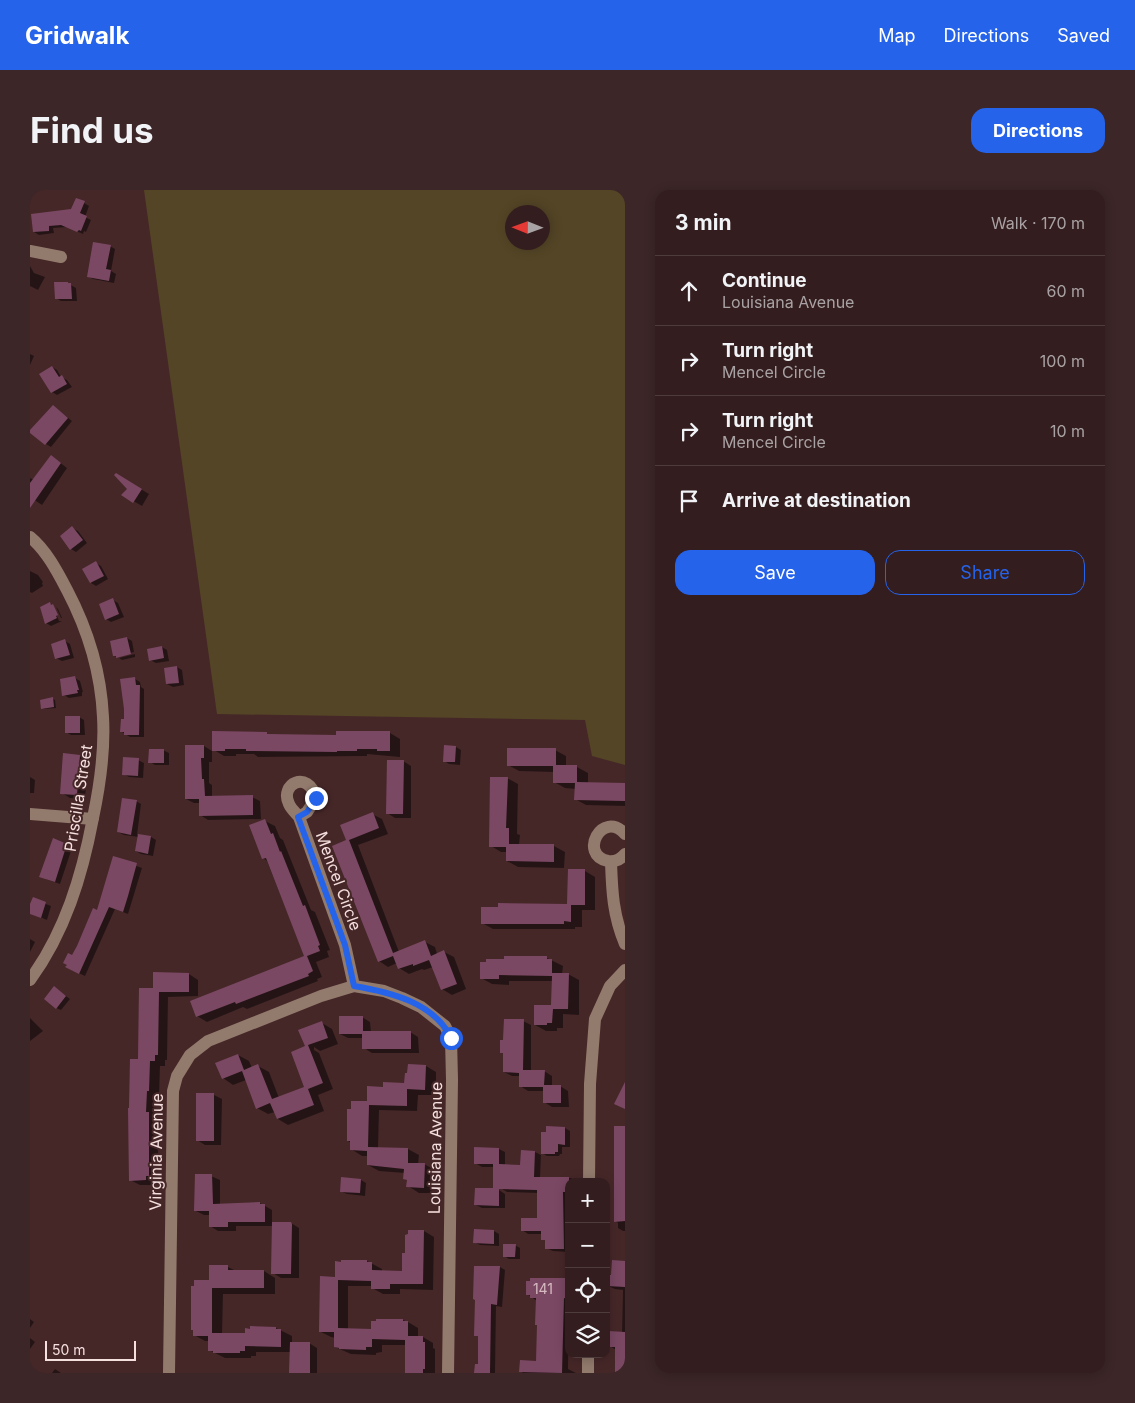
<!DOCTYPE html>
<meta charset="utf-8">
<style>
body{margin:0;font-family:Inter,sans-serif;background:#3c2627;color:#f1f3f6}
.controls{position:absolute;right:15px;bottom:15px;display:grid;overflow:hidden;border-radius:10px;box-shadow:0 2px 12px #0003}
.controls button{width:45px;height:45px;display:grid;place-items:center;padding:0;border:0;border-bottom:1px solid #4e3b3c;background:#341d1e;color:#f1f3f6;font:25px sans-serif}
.compass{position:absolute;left:475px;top:15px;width:45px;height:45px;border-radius:50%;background:#341d1e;box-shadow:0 2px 12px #0003;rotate:271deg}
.scale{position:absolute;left:15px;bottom:12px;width:91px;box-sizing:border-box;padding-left:5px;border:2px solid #f5e0df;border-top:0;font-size:14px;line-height:18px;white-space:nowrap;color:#f5e0df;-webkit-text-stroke:4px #462728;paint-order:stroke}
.stop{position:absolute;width:15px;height:15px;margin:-11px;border:4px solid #2563eb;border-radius:50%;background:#fff}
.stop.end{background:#2563eb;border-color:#fff;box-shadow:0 1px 5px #0008}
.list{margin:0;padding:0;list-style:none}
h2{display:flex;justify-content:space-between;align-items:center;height:65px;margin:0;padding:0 20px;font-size:21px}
h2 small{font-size:16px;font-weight:400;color:#a9a2a4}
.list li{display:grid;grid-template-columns:32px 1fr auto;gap:15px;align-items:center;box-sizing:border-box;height:70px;padding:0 20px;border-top:1px solid #4e3b3c}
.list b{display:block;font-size:19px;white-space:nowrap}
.list p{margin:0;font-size:16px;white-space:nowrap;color:#a9a2a4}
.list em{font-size:16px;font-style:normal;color:#a9a2a4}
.actions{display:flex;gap:10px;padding:15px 20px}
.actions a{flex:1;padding:11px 0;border:1px solid #2563eb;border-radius:15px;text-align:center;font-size:18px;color:#2563eb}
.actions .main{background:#2563eb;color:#fff}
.icon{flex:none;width:28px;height:28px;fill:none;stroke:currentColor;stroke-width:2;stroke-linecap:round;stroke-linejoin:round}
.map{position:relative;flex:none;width:595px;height:1183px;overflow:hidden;border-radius:15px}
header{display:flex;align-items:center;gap:30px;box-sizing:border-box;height:70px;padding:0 25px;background:#2563eb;color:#fff}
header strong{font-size:24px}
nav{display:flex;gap:28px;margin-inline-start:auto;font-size:18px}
.intro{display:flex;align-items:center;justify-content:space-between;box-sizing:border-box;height:120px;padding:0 30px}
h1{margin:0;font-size:35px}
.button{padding:12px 22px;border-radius:15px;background:#2563eb;color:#fff;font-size:18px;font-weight:700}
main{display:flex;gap:30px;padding:0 30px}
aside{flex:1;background:#341d1e;border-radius:15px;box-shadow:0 2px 12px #0003}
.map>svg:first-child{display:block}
.green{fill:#544526;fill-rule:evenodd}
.shadow{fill:#0007}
.building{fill:#7b4864}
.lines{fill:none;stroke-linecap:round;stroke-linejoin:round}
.minor{stroke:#927b6d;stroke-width:12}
.route{stroke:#2563eb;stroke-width:6}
.labels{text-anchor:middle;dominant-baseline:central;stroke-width:4;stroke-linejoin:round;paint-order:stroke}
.number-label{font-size:14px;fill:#d6bac0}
.street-label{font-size:16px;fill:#f5e0df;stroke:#462728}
</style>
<header>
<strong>Gridwalk</strong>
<nav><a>Map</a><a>Directions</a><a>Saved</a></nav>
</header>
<div class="intro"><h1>Find us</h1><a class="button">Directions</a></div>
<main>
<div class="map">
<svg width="595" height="1183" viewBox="0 0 595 1183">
<rect width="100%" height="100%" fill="#462728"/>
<path class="green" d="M114,0H595V575L562,566L555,530L187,524ZM482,22H512V52H482Z"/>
<path class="shadow" d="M54,13L59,16L55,27L61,30L56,42L54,41L53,44L37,37L23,38L24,43L9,45L4,42Z
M80,56L85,59L81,81L86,84L84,93L63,89L58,86Z
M0,76L4,83L15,87L8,100L0,96Z
M37,93L46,98L47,111H31L26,108Z
M0,164L4,166L0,175Z
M22,177L27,180L31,187L37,190L42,197L27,205L22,202Z
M28,220L42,231L21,257L16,254Z
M28,271L37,278L12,315L0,307V288L4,290Z
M94,289L119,304L112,316L93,305L99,299Z
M42,338L48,341L57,353L46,362L41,359Z
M66,373L71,376L78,389L66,396L61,393Z
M0,381L8,385L13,392L12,393L13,396L2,403L0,402Z
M83,410L88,413L94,427L81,432L76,429Z
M20,414L23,416L29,431H32L21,436L16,433Z
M26,417L28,419L32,428H31Z
M97,448L102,451L104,462L87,466V467L84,466Z
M35,451L40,454L44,468L32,471L26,468Z
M132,457L137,460L139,471L126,473L120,470Z
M105,464V467L92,470L89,468Z
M147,477L152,480L154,495L143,497L137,494Z
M45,488L50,491L53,502H52V506L39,508L34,505Z
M105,489L110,492L111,497L114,499V547H100L92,542Z
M23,509L25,510L26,518L14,519L12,518Z
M49,527L54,530L55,545H41L36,542Z
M236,543L241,546H307L360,543L370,549V567L337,564V566L228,567L224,564H206V566H194L184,560Z
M174,556L182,561V572H179V593L182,595V607H222L230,611L231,629L178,630L170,625V613H164L156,609Z
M426,557L431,560L430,575L419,574L414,571Z
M133,560L139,563V575H125L120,572Z
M525,560L536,566V576L547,577L558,583V593L595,594V616L556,615L545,609L546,599L535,598L524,592V582L489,581L478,575Z
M50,566L58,570L55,609L40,608L32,603Z
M108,570L114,573L113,588L99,587L94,584Z
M373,571L381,576V628H365L357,623Z
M0,587L5,590L4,603H0Z
M477,588L488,594L487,644L490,645L489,655L524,656L535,662L534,678L488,677L477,671V662H471L461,656Z
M106,611L111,614L107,645L121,647L126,650L123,666L111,664L106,661L109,647L94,645L88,642Z
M342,624L352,629L358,644L328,655L369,762L395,752L405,757L407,764L414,762L424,767L436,799L422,805L412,799L403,777L394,780L392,779L379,784L369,778L367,773L358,777L349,771L317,651Z
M235,631L245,636L250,648L253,650L281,720L285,722L300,760L297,761L299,767L286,772L292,787L287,789L288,791L217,819L213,817L177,832L167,826L275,767L237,671L233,668Z
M24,650L42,658L30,694L16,689Z
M84,668L112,678L98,724L85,719L55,786L42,780V766L68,721Z
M555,681L565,687V720H552V737H545V739H463L452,733L469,718L539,715Z
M3,709L21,716L17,730L0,723V717Z
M0,749L5,752L0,762Z
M517,768L533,776L532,784H538L549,790V825L533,824V838H527V841H516L505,835L523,817V791H479V795L462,794L451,788Z
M159,784L168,790V806L138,807L137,870H135V876H130L129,906H126V928L128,929V990L125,991V995H110L100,990L109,871L124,799Z
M29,801L40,809L31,820L26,818Z
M332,827L340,832L341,842H380L388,847L389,863H342L334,858V848H318L310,844Z
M0,828L13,841L0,851Z
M493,831L501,835V881H514L522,886V896H530L538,901L539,917H522L514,912L515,901H498L490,896L491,886H482L474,882V864L471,862L474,851Z
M292,833L302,839L308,854L290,861L284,857V860L289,863L303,899L288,905L294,921L258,935L248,929L245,922L238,924L227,918L216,890L203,895L193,888L208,865L219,871L222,878L228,876L239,882L249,908L276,897V857Z
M396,876L406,882V905H388L387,921L349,920L348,958L378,959L389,965L388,974H394L405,980V1003H389L378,996V991L375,989V983L349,981L338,975V966H332L321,959V953L318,951L338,913L354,898L376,894Z
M184,905L192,909L191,955H175L167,950Z
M595,937V1041H593L588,1038V1033L585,1031Z
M535,938L540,941V957H532V964H530L529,966H517L512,963Z
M469,959L475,962V976H491L505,962L511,965L510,988H541L547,992H539V1062L523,1061L516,1058V1051L513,1049V1044H498L492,1040L509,1030V1003L477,1002L469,997V1000L475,1004V1018H452L446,1015L464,1000V977H452L445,973Z
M181,986L190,990V1015L230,1013L242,1020V1033H261L269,1038V1088H251L243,1083L244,1036H206V1041H188L180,1036L181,1025H174L166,1021Z
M331,990L336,993L335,1006L317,1004L312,1002Z
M394,1041L404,1047L403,1100L370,1099V1104H353L342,1098V1096H318V1140H342L373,1130L378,1132L388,1138V1147H393L403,1153V1158L405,1159V1183H375L376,1155H352V1162L346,1163V1165L321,1164L305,1157L306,1148L301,1147L291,1142L306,1088L337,1071L352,1079V1082H373L376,1064Z
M464,1041L469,1044V1056L450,1055L444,1052Z
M485,1055L490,1058V1069H479L474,1066Z
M595,1070V1183H586V1160L580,1156L592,1143L593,1100L585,1099L578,1096L582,1087L595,1073Z
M198,1077L206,1081H234L245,1088V1104H193L192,1144H216L221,1140V1138H246L262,1146V1153H279L287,1158V1183H261V1162H226V1166H221V1168H195L179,1160L180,1151H175L164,1145L180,1091Z
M470,1077L475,1080L472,1117L466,1116L465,1183H445L446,1175H449L450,1147L446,1145Z
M537,1090H539L538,1179L546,1183H493L490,1181L507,1172V1111L497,1104Z
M0,1129L4,1132L0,1138Z
M0,1148L5,1152L0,1159Z
M25,1179L31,1183H22Z"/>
<path class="building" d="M46,8L55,11L50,23L57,26L51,41L49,40L47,42L31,35L19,36V41L3,42L1,24L41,19Z
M63,52L81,55L76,79L81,80L79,91L57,87Z
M24,92H38V93H41L42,109H25Z
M22,176L29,187L32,185L37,194L21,203L9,184Z
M23,215L38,228L15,255L0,243V240Z
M21,265L31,273L0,318V293Z
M86,283L112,299L103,313L91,305L97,299L84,285Z
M42,336L53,350L40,360L30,346Z
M66,371L74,386L60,393L52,379Z
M83,408L89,424L75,430L69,414Z
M20,412L21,415L23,414L28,425L26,426L27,428L15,434L10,417Z
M97,447L101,464L86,468V466H83L80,451Z
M35,449L40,465L25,469L21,454Z
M132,456L134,468L119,471L117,459Z
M147,476L149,493L136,494L134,478Z
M45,486L49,500H47L48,503L32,506L30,489Z
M105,487L106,495H110L109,545H94V542H90L91,529H94V519L90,489Z
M23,507L24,517L11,519L10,510Z
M35,526H50V543H35Z
M182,541L237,542V544L306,545V541H360V561H347V559H327V561H307V562L216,561V559H195V561H182Z
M155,555H174V568H171L172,589H174L175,606L223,605V625L169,626V609H155Z
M414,555L426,556L425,572H413Z
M477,558H526V575H547V592L595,593V611L544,610L545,593H523V576H477Z
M119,559H134V573H118Z
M33,563L50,565L47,605L30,604Z
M93,567L109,568L108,586L92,585Z
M357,570H374L373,624H356Z
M460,587H478L476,638H479V654H524V672L476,671V657H459Z
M92,608L107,610L101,645L87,642Z
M343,622L349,638L319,650L363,763L395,750L401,766L414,760L427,794L411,800L399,770L383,776V774L368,779L363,766L348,772L302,656L316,650L310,635Z
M235,629L241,644L243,643L250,662L251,661L273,716L275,715L290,755L288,756L290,761L277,766L283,781L278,784L279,786L206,814L205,812L166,827L160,811L274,766L236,668L232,669L219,635Z
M108,644L121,646L118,664L105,661Z
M23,648L37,654L25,692L9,687Z
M83,666L107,673L98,706L93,722L79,717L49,784L35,777L37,775L33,773L38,763L42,765L47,756L63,718L67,720Z
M538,679H555V715H541V732L534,731V734H451V717H468V713L537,714Z
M3,707L16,712L11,728L0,724V714Z
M474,766H517V769H522V783H539L538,819H523L522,833H517V835H504V815H521L522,786L469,785V789H450V772H456V769H474Z
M123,782L159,783V802H129L128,865H125V871H120L119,901H117L116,922H119V986H116V990L99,991L98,918H99L100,869H108L109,798H123Z
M24,796L36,806L26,819L14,809Z
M309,826H333V841H381V859H332V844H309Z
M474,829H494L493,880H515L514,895H531V913H513V897H489V883L473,882V863H470V850H473Z
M292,831L298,848L278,855L293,893L278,899L284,915L247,929L240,913L226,919L212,881L192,889L185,873L208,864L214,880L228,874L242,909L274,897L261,862L275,856L268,840Z
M378,874L396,875L395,900L377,899V916L339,915L338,957L378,958V973H395L394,998L376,997L377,990L373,989L374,979L337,975V961L320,960V951H317V919H321V911H337V896L353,897V892L374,893L375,883H377Z
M595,892V919L584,914Z
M166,903H184V951H166Z
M516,936L535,937V955L528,954V962H525V964H511V942H516Z
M584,936H595V1031L584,1032Z
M444,957L469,958V974L490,975L491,960L505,961L504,987H539V1002H533L534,1059H515V1050H511V1041H491V1028H507V1000L469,999V1016L444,1015L445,998H463V974H444Z
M165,984H182L183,1014L230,1012V1014H235V1032H198V1037H179V1021H164Z
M311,987L331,989L330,1003L310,1002Z
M242,1032H261L262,1034L261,1084H241Z
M444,1039L464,1040V1054L443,1053Z
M378,1040H394L393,1094H360V1099H341V1091L308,1090V1138L341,1139V1131H346V1129H373V1131H378V1146H393V1152H395V1179H393V1183H375V1150L342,1149V1157H336V1160L309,1159V1158L304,1157V1142H289L290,1086L305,1087V1071L311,1072V1070H337V1072H342V1080L372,1081V1063H375V1045L378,1044Z
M473,1054H486L485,1067H473Z
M582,1070L595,1071V1097L577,1096L578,1085H581Z
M179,1075H198V1080H234V1098H182V1143H215V1138L220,1139V1136L246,1137V1139H251V1157L215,1156V1161H210V1163H183V1161H178V1146H163V1140H161V1096H164V1090H179Z
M444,1076H470L467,1115L461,1114L460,1183H444L445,1174H448V1146H444L445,1110L443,1109Z
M500,1088H538L537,1109L534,1108L532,1183L489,1182L490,1170L506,1171L507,1135H505L506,1108H500V1105H496V1091H500Z
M578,1141L595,1142V1183H585V1157H579Z
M260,1152H280V1183H259Z"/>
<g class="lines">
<path class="minor" d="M0,61L31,67
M0,347C16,360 27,381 37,400C57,438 71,483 73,527C75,561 70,595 63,628C52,686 35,742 0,790
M0,624L63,629
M269,627L277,622L286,608C278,579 249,594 259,614C261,619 266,623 269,627L315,755L324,796
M595,644C572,619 548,665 578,671C585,672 591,669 595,664
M581,672C582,702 583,725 595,754
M559,992L560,894L565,829L580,796L595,780
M139,1183L143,901L147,886L160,865L178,851L291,806L324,796L354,801L372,808L391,817L415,836L421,848L422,890L418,1183
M558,1183V1164"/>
</g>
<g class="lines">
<path class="route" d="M286,608L277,622L268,627L315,755L324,796C359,802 404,812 421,848"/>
</g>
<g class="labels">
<g class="number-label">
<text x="513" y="1098">141</text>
</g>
<g class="street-label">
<text transform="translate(48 608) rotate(-81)">Priscilla Street</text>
<text transform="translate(309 691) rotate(70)">Mencel Circle</text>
<text transform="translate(405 958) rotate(-89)">Louisiana Avenue</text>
<text transform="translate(126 962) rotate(-89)">Virginia Avenue</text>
</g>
</g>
</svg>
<div class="controls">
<button>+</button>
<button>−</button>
<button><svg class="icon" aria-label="locate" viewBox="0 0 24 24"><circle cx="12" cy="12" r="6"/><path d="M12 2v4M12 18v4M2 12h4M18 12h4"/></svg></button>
<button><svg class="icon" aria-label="layers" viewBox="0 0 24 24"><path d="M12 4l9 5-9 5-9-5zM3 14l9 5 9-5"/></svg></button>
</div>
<svg class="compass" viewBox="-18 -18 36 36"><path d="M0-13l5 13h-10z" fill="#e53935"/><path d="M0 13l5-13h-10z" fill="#a9a2a4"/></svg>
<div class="scale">50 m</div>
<div class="stop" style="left:421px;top:848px"></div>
<div class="stop end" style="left:286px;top:608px"></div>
</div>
<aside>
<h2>3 min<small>Walk · 170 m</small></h2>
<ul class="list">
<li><svg class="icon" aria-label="ahead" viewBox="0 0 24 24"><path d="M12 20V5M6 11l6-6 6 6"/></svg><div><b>Continue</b><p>Louisiana Avenue</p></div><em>60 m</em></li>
<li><svg class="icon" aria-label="right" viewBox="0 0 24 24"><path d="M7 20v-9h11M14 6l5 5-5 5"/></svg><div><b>Turn right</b><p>Mencel Circle</p></div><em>100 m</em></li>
<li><svg class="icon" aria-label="right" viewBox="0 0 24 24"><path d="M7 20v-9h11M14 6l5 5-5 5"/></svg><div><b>Turn right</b><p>Mencel Circle</p></div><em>10 m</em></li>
<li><svg class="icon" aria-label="arrive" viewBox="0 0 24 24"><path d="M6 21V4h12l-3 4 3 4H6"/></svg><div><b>Arrive at destination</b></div></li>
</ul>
<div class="actions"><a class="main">Save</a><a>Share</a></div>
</aside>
</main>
